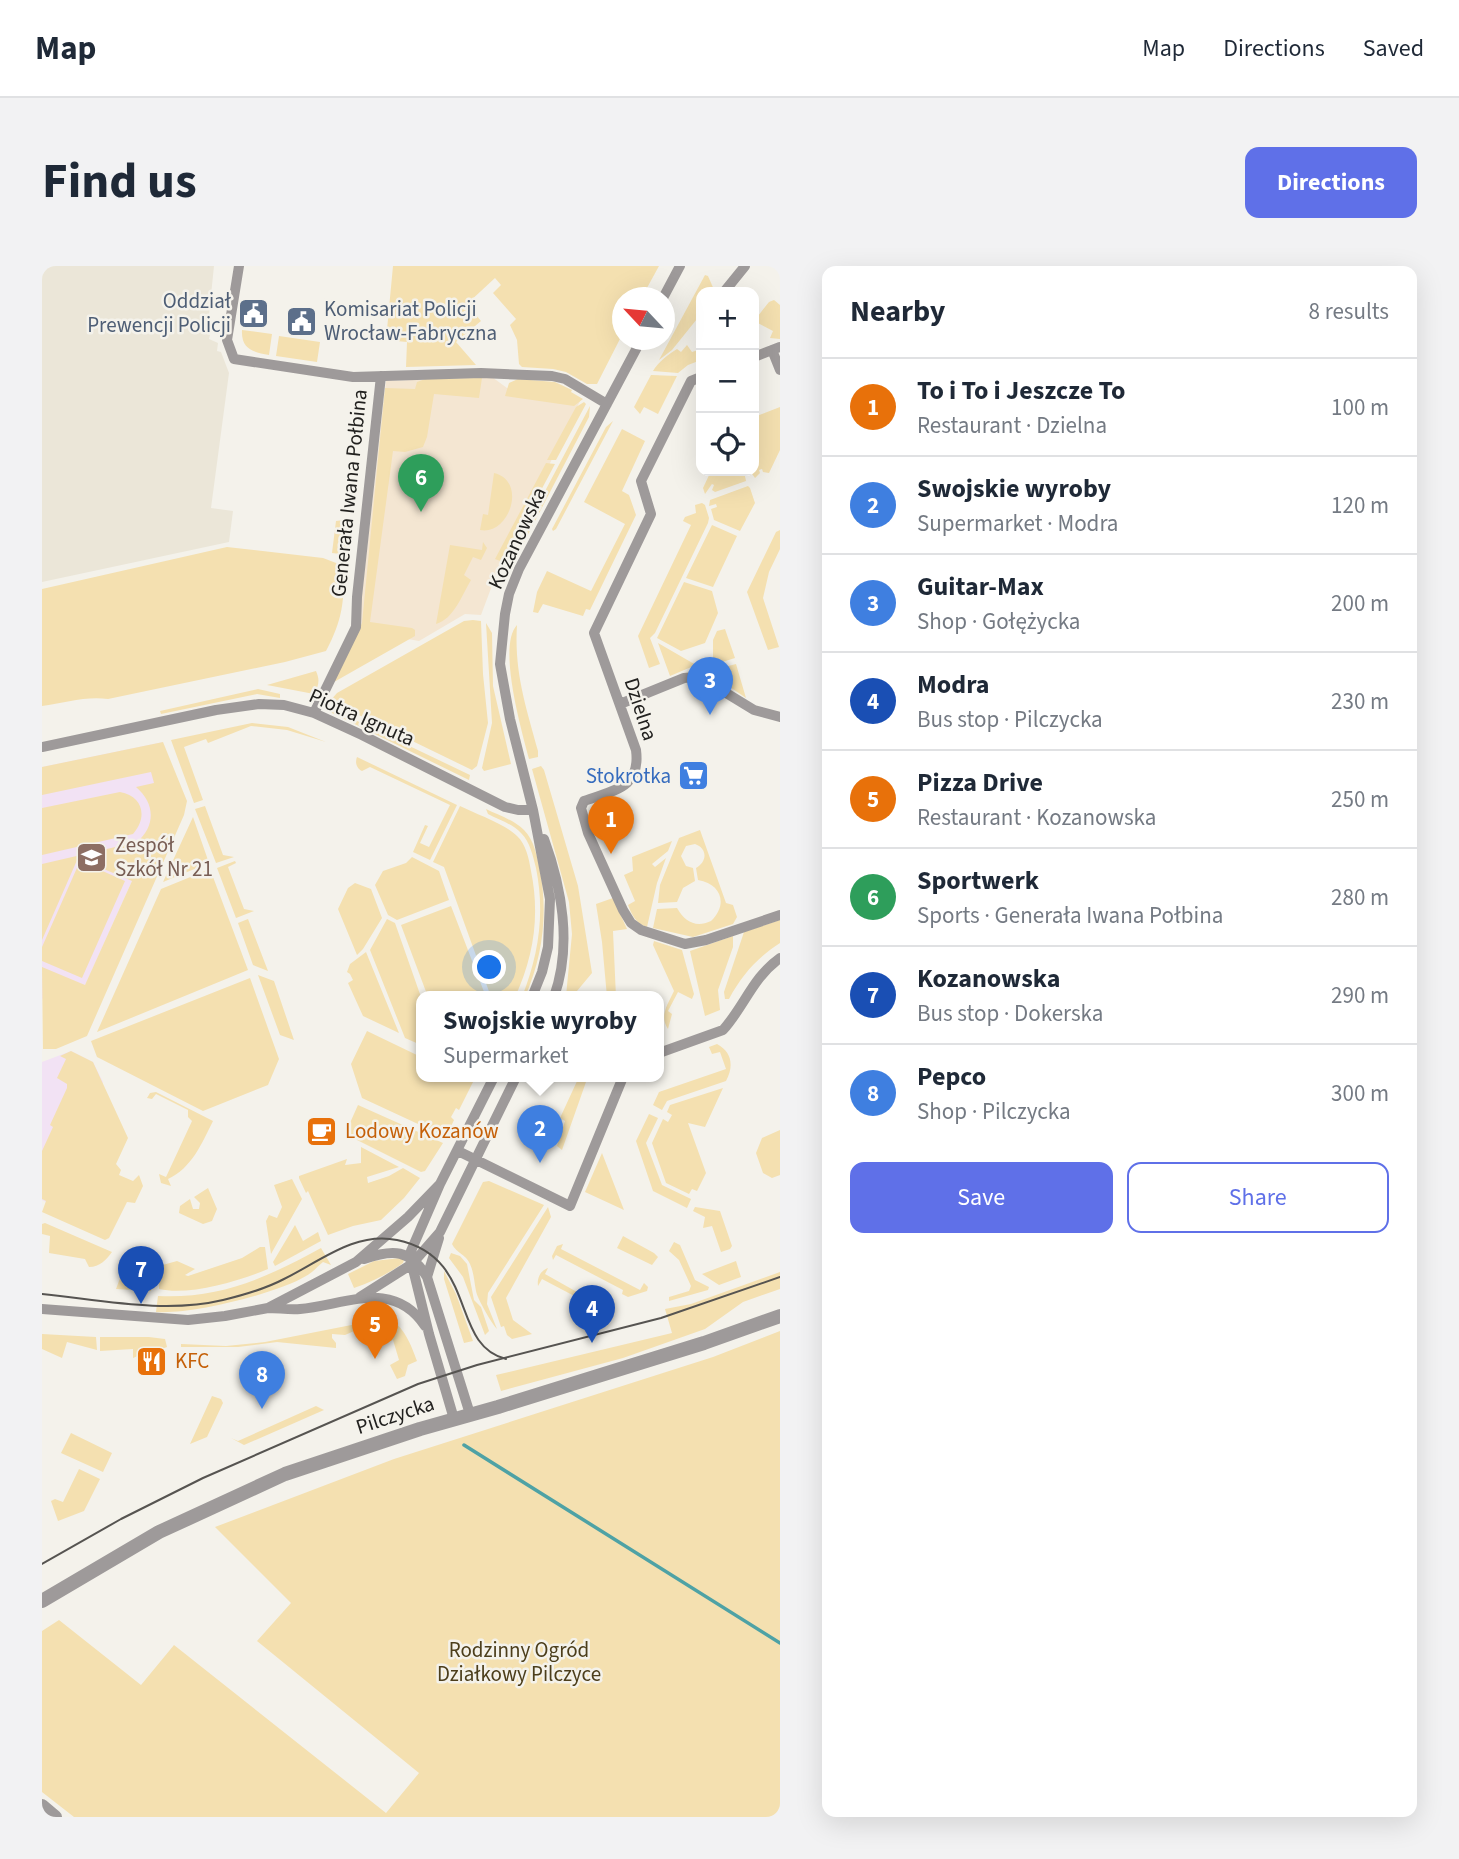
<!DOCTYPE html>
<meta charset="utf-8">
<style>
body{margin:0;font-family:"Source Sans 3",sans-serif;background:#f2f2f3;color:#1f2937}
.controls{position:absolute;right:21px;top:21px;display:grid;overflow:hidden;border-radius:14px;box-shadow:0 7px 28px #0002}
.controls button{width:63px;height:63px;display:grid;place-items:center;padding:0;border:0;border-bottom:2px solid #e0e1e3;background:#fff;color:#1f2937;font:35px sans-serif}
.compass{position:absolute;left:570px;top:21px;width:63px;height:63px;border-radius:50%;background:#fff;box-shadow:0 7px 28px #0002;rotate:296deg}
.you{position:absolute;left:448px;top:702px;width:24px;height:24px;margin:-18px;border:5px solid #fff;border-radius:50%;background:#1a73e8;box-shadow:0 0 0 10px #1a73e833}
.badge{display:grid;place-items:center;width:46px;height:46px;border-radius:50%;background:#5f70e8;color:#fff;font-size:23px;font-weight:700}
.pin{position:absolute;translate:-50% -58px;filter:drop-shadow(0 2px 4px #0008)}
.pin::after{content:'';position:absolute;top:37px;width:24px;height:21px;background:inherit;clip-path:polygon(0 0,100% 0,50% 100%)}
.popup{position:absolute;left:374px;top:725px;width:248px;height:91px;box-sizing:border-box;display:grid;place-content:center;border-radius:14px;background:#fff;filter:drop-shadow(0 2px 5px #0005);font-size:23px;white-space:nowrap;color:#747a83}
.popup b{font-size:26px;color:#1f2937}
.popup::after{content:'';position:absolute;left:50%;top:100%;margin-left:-14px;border:14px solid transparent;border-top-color:#fff}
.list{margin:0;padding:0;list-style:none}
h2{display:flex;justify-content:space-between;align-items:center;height:91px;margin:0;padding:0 28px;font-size:30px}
h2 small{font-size:23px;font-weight:400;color:#747a83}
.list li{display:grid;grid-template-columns:46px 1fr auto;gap:21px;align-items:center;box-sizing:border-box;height:98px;padding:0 28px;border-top:2px solid #e0e1e3}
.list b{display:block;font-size:26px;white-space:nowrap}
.list p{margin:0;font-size:23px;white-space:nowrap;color:#747a83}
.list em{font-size:23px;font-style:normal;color:#747a83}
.actions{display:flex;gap:14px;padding:21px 28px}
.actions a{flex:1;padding:16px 0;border:2px solid #5f70e8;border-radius:14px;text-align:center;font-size:24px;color:#5f70e8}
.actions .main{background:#5f70e8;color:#fff}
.icon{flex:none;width:38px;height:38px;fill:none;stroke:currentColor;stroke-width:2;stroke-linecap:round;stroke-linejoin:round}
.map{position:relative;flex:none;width:738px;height:1551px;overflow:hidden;border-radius:14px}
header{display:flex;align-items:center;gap:42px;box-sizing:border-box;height:98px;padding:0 35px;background:#fff;border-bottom:2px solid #e0e1e3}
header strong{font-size:33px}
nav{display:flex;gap:38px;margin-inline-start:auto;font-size:24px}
.intro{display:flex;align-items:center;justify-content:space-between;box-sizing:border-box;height:168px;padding:0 42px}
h1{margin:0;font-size:49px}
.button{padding:18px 32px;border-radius:14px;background:#5f70e8;color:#fff;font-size:24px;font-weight:700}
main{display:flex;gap:42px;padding:0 42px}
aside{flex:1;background:#fff;border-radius:14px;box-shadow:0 7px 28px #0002}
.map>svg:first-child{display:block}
.commercial{fill:#f4e6d2}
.built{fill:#ebe6d8}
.education{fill:#f2e2f4}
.green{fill:#f4e0b0}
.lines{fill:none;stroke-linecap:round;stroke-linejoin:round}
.stream{stroke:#4ea2a5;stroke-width:3.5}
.minor{stroke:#9e9a9a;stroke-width:10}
.tertiary{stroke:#9e9a9a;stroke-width:14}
.tram{stroke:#565451;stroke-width:2}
.labels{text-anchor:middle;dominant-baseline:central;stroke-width:5;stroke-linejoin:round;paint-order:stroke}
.service-label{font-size:21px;fill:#4e5e75;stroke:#f4f2eb;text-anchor:end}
.street-label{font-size:21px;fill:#22211f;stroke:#f4f2eb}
.shop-label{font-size:21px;fill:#366cbe;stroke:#f4f2eb;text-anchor:end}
.education-label{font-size:21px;fill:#785e54;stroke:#f4f2eb;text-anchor:start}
.food-label{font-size:21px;fill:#c56008;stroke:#f4f2eb;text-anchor:start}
.park-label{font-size:21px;fill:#4c3e1b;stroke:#f4f2eb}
</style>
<header>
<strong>Map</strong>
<nav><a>Map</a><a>Directions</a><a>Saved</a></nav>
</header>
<div class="intro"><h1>Find us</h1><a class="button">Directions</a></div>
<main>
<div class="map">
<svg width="738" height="1551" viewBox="0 0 738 1551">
<rect width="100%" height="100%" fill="#f4f2eb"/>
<path class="commercial" d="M450,111L465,122L539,133L454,309L439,349L423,348L377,375L316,364L344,115Z"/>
<path class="built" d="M0,0H172L165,68L168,69L167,73L176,77L175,85L179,86L187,107L169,242L191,245L187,276L0,316Z"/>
<path class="education" d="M121,476L111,568L41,724L0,733V501Z
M29,785L51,796L61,816L4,936L0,934V796Z"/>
<path class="green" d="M351,0H617L600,31L580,32V69L555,118H545L524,106L511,103L480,101L477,98L475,74L468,59L474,53L451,27L459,19L453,12L425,38L439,55L414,76L434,99L364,101L365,76L344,74Z
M663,9L666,10L673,26H659V48L630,84L617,94Z
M732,34L738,39V73L728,72L731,65L712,55L727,36Z
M200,64L230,68L227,89C211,86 199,83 200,64Z
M237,70L278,76L275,96L234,90Z
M645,79L650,86L659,83V94L646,99L636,107L611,105C616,96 627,88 635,83L639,86Z
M609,109L635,110L616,148L602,141L598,148L592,141Z
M440,112L437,132L392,128L385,171L381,181L363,186L351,185L328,356L370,362L373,364V370L292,416L320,357L343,122L373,123L375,116L383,113Z
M476,113L513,116L530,124L529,126L541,133L532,140L463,130L467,117Z
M542,136L544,138L514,194H505L534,141Z
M548,140L547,151L466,307L463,303L474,280Z
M738,141V184L727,207L721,206L720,203L717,204L718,207L713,212L708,205H712V151Z
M571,155L514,263L511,265L510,263L564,161Z
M580,163L603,175L580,225L587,229L594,249L548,344L544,343L541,350L501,338L496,347L491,346L495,326L505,305L549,325L583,258L542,236Z
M504,197L513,198L461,296L453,293Z
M669,205H702L704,215L673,226L670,224L672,219L670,218L663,228L661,222Z
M452,207C486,215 467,270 438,264L441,248L446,249Z
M706,220L708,222L713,237L698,265L672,254L669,243L675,241L674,238L667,240L668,234Z
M660,237L663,239L667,252L666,257L613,367L608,372L618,398L607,402L596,370L649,259L641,255L643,251L654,247L653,239Z
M311,253L307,289L290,287L294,255Z
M670,259L695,270L671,321L644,312Z
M738,264V283L727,306L721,332L737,381L726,384L705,326L734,266Z
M441,276L445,282L439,294L431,291L422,309L429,314C420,329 412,353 394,358L408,279L440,284Z
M185,281L281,292L302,300C302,336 301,353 284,385L243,396L66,433C44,430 22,437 0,440V323Z
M642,316L670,325L676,347L663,377L639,385L615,372Z
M431,354L439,355L441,408L446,457L435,500L430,504L288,435L295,427L422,355Z
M444,357L450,367L451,420L469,498L442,505L440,502L450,457Z
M475,359C472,406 484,441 496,485V491L487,493C480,466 455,380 475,359Z
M683,363L693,392L671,399V374L675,365Z
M616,377L654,399L628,410Z
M694,398L704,432L672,410L671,404Z
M274,405C278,414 277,419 272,428L225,419Z
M216,423L238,428V432L215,428L119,448L118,445Z
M286,441L428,509L427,514L290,447Z
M210,457L246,461L284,476L245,464L209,460L166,477L164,473L142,481L161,534L152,537L129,474Z
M121,476L145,535L142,549L45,770L14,783H1L0,701L43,719L90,615L36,592L0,674V598L95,576C114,560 113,537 94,521L112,517L109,506L0,529V501Z
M315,491L415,539L388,594L371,586L383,559L386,560L378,577L387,581L408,539L328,501L320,505C314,502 313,496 315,491Z
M499,500L502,504L536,620L550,707L530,731L524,730L530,668L527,636L490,503Z
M78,526C101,530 106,551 91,568L0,589V542Z
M163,540L181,589L192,591L174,597L153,543Z
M418,540C434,548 463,558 475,570C484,578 487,593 489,605C498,649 492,690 473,731H449L402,601L391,596Z
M444,543C456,549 472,554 482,564C492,574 495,590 498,604C506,648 501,690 483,731H480C497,688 503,647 494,602C491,590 488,576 479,567C471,558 457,554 446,548Z
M151,551L167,597L121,616Z
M658,564L684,637L691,639L695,651L691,658L651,671L611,662L615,643L635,642C643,656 654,662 669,655C686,639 680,618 656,614L654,602C666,595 665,582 653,578L644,580L639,590L644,600L651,602L653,615L641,622L635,636L616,637L618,619L637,572Z
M630,575L626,585L610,598L613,601L624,592L615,617L605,661C594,658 590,649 586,639L593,635L582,609L591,605L590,591Z
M370,591L397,605L407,634L355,654L346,649L333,619L341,605L364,597Z
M38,595L83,615L40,712L0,695V681Z
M193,595L194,597L186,601L202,643L212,645L194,652L175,602Z
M168,603L206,704L55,766L119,623Z
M313,617L329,623L340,652L321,683L315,689L296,643L306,622Z
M571,632L585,663L571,665L574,731H565L560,676L554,638Z
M409,640L444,731H386L359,659Z
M206,653L226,705L211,699L196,657Z
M345,653L353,657L379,731V779L363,772L328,684Z
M738,654V677C715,692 700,709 687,733H683L682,726L702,666Z
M691,670V681L676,724L678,744L663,750L648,685Z
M612,675L640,684L652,728L650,733L636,726L626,745L630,748L626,763C617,750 626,738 632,725L611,679Z
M324,686L357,767L321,750L306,717L311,714L308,708L305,706L308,698Z
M216,709L232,715L252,774L238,769Z
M208,712L237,793L226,819L161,845L55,791L49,775Z
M325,765L379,791V811H421L431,816L417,844L414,842L409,851L412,854L404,871L320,832L309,798Z
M675,778C690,786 692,800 684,815L625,835L620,844L611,839L617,826L684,803L678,786L670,788L667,781Z
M29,785L51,796L86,872L74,898L79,904L77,909L91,915L97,909L101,920L93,937L85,936L67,972L63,974L0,946L4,935L0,933V885L11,861L8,859L25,822V818L15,812L24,793L18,790Z
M536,813L544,816L520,884L515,880L523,855L518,852Z
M681,822L663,861L646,857L664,907L655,925L650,923L647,928L624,917L610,877L621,853L626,856L630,849L625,846L628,839Z
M114,826L171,855C160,877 150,902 126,913L129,920L119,917L117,908L124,911L150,855L146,851V844L114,828L110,833L105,832L108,827Z
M316,839L401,877L383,905L379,906L303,868Z
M607,848L616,852L604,877L620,919L649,933L645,942L611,925L594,875Z
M738,864V909L730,912L721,907L714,887L720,872Z
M319,881L357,901L325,911L326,917L347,910L361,902L378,912L362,932L339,954L311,960L286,969L266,925L264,927L257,912V910L305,893L303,899L319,897Z
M560,887L582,944L543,926Z
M250,913L260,933L229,988L224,955L227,949L235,952L240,941L232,919Z
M447,915L502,939L446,1027L445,1038L455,1063C450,1058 435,1032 434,1025C432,1015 432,1007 428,998C424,988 414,987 410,978L441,916Z
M166,922L175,943L170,955L161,958L137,947L138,940L148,933L151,943H157L158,937L152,931Z
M506,941L509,951L464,1032L471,1054L490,1068L470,1073L465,1069L462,1060L459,1061L449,1031Z
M653,941L678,945L690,980L688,983L679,986L670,960L661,962L663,951L651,945Z
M3,957L70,986C64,994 58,1001 47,1001L43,993L7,987L8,970L0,968V958Z
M253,959L261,975L276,966L279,975L233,1000L231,996Z
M581,970L612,987L616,991L610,999L575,982Z
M632,976L638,979L653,1014L667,1021L666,1024L627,1035V1031L647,1025L649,1020L637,994L627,985Z
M521,978L519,983L598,1024L602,1017L606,1021L605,1025L586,1031L580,1028L581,1024L514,989L511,994L510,990L515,980Z
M218,981H223L226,1003C197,1015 147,1030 117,1023V1000L135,995L153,1003L143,1009L146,1010L200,992Z
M279,982L289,999L281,996C275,1001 270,1007 264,1010C234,1028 148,1049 114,1046L116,1030C179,1033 226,1011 279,982Z
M409,987L418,990L425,998L432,1034L439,1041L447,1065L443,1069L421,1011L407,992Z
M86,991L102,994L111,1000L109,1025L74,1023Z
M358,992L362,994L361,997C346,1008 330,1016 312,1022L306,1008L332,995Z
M694,995L699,1011L677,1019L660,1008Z
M506,1002L503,1008L551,1035L555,1028L561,1032L560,1037C551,1040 544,1043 535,1040L538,1033L500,1013L496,1020C495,1012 498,1005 506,1002Z
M402,1005L414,1028L431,1075L422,1077L402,1013Z
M738,1006V1023L701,1036L663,1063L581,1092L459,1125L454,1109L630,1067L623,1043L649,1038Z
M345,1052C362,1059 369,1079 375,1095L366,1099L363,1110L355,1113L348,1099L357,1094L351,1074L339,1079L334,1069L325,1072L319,1062L303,1069L290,1068V1072L294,1077V1082L235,1076L196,1081H139V1078L184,1080L223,1076Z
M738,1065V1551H32L0,1526V1365L17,1354L99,1419L132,1379L344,1547L377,1507L215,1375L249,1337L173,1261L352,1193L671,1091Z
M0,1068L54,1071L55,1084L25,1076L20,1092L0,1083Z
M58,1071H107L123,1073L125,1081L114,1085L112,1083L91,1092V1083L58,1085Z
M170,1130L179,1133L181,1137L165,1171L148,1178Z
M274,1140L282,1144L202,1179L189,1172L196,1175Z
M29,1167L70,1187L61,1206L19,1187Z
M37,1203L58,1213L42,1245L16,1255L9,1235L13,1233L21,1236Z"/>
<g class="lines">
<path class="stream" d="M422,1179L738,1377"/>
<path class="minor" d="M197,0L185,74L192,93L311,111L439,107L510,110L523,113L565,138
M682,26L703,0
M621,32L638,0
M730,84L738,104
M712,91L738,81
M659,111L649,115L599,215L609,248L552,367L594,484C599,523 571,524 542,535L539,542L546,567L581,644L589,657L599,664L643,678L664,674L738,649
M578,438L642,412L653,411L671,419L712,444L738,451
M272,447L314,361L315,331L339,110
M0,481L174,444L217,438L242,439L272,447L320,469L463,541L476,544H491
M502,573C520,622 530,680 512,731
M490,731L500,706L506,681L508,633L491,544L468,453L458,398L463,348L467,328L477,303L599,74
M617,787L681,764C702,741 711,711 738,692
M416,885L528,940L581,811
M322,993C351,983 368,983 385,1011L428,1148
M385,1011L397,972
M318,1031L370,998L398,966L474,811
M226,1042C236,1042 248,1044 258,1043C303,1039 351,1012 383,1060
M0,1043L146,1054L183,1050L226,1042L314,996L366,951L398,918
M412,1153L387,1068L369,995V985L398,918L452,811"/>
<path class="tertiary" d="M0,1335L117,1266L243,1208L378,1163L456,1141L662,1077L738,1050
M0,1540L13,1551"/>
<path class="tram" d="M0,1028C59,1034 123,1048 181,1034C202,1029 223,1023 242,1013C277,996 313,965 355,974C437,991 407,1079 464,1093
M0,1298L79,1253L161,1212L376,1118L435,1099L619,1052L738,1011"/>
</g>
<defs>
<symbol id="civic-square" viewBox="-11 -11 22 22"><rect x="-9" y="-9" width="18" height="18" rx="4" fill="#5c6f8a" stroke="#f4f2eb"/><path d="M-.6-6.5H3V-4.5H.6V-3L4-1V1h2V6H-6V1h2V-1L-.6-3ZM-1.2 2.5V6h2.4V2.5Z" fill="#fff"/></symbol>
<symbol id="supermarket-square" viewBox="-11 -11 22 22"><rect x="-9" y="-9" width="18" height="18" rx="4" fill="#3f7fe0" stroke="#f4f2eb"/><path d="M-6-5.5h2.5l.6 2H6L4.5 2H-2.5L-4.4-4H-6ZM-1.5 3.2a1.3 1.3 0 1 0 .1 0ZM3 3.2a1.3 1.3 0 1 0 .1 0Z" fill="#fff"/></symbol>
<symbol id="school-square" viewBox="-11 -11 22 22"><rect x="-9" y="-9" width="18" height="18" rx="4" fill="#8d6e63" stroke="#f4f2eb"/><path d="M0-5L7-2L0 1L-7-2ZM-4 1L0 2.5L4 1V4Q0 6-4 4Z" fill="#fff"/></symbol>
<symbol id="cafe-square" viewBox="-11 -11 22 22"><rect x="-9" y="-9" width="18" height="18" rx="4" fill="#e8710a" stroke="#f4f2eb"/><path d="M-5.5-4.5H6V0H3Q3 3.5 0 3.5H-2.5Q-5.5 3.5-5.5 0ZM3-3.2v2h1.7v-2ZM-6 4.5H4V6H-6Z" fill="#fff"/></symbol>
<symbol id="restaurant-square" viewBox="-11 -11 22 22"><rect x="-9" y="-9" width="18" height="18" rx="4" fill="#e8710a" stroke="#f4f2eb"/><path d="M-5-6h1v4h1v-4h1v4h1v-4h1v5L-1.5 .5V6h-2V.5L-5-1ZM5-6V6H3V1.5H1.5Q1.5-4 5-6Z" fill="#fff"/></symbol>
</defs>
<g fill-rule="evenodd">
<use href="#civic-square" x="194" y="30" width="35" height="35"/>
<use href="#civic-square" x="242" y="38" width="35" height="35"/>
<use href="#supermarket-square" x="634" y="492" width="35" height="35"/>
<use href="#school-square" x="32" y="574" width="35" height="35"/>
<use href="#cafe-square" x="262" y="848" width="35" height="35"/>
<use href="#restaurant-square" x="92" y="1078" width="35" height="35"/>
</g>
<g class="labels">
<g class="service-label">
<text x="189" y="35">Oddział<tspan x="189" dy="24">Prewencji Policji</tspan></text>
<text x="282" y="43" text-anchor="start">Komisariat Policji<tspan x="282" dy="24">Wrocław-Fabryczna</tspan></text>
</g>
<g class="street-label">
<text transform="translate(307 227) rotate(-84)">Generała Iwana Połbina</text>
<text transform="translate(475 272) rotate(-65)">Kozanowska</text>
<text transform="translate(599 443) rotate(72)">Dzielna</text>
<text transform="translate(320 451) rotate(24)">Piotra Ignuta</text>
<text transform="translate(353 1149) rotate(-18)">Pilczycka</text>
</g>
<g class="shop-label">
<text x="629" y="510">Stokrotka</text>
</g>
<g class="education-label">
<text x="73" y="579">Zespół<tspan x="73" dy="24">Szkół Nr 21</tspan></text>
</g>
<g class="food-label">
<text x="303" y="865">Lodowy Kozanów</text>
<text x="133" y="1095">KFC</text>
</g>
<g class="park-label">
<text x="477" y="1384">Rodzinny Ogród<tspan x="477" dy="24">Działkowy Pilczyce</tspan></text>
</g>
</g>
</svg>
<div class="controls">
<button>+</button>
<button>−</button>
<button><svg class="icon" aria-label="locate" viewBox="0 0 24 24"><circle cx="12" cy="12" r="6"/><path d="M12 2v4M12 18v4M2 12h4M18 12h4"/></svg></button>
</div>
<svg class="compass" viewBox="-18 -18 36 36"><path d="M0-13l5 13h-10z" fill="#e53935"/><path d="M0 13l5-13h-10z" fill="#747a83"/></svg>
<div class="you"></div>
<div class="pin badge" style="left:569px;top:588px;background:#e8710a">1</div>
<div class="pin badge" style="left:498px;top:897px;background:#3f7fe0">2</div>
<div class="popup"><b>Swojskie wyroby</b>Supermarket</div>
<div class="pin badge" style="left:668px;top:449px;background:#3f7fe0">3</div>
<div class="pin badge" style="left:550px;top:1077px;background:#1a4fb4">4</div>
<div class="pin badge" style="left:333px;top:1093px;background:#e8710a">5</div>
<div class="pin badge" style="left:379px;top:246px;background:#2e9e5b">6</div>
<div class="pin badge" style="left:99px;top:1038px;background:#1a4fb4">7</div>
<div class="pin badge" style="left:220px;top:1143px;background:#3f7fe0">8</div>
</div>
<aside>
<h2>Nearby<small>8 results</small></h2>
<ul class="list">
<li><span class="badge" style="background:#e8710a">1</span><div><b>To i To i Jeszcze To</b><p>Restaurant · Dzielna</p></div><em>100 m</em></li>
<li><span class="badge" style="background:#3f7fe0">2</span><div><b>Swojskie wyroby</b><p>Supermarket · Modra</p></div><em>120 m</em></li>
<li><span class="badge" style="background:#3f7fe0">3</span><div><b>Guitar-Max</b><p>Shop · Gołężycka</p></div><em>200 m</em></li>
<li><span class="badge" style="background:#1a4fb4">4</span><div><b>Modra</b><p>Bus stop · Pilczycka</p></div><em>230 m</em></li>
<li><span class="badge" style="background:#e8710a">5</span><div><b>Pizza Drive</b><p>Restaurant · Kozanowska</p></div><em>250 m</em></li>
<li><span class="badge" style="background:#2e9e5b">6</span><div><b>Sportwerk</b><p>Sports · Generała Iwana Połbina</p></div><em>280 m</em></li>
<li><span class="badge" style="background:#1a4fb4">7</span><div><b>Kozanowska</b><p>Bus stop · Dokerska</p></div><em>290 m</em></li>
<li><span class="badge" style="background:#3f7fe0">8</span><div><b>Pepco</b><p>Shop · Pilczycka</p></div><em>300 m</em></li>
</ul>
<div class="actions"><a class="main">Save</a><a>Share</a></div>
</aside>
</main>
